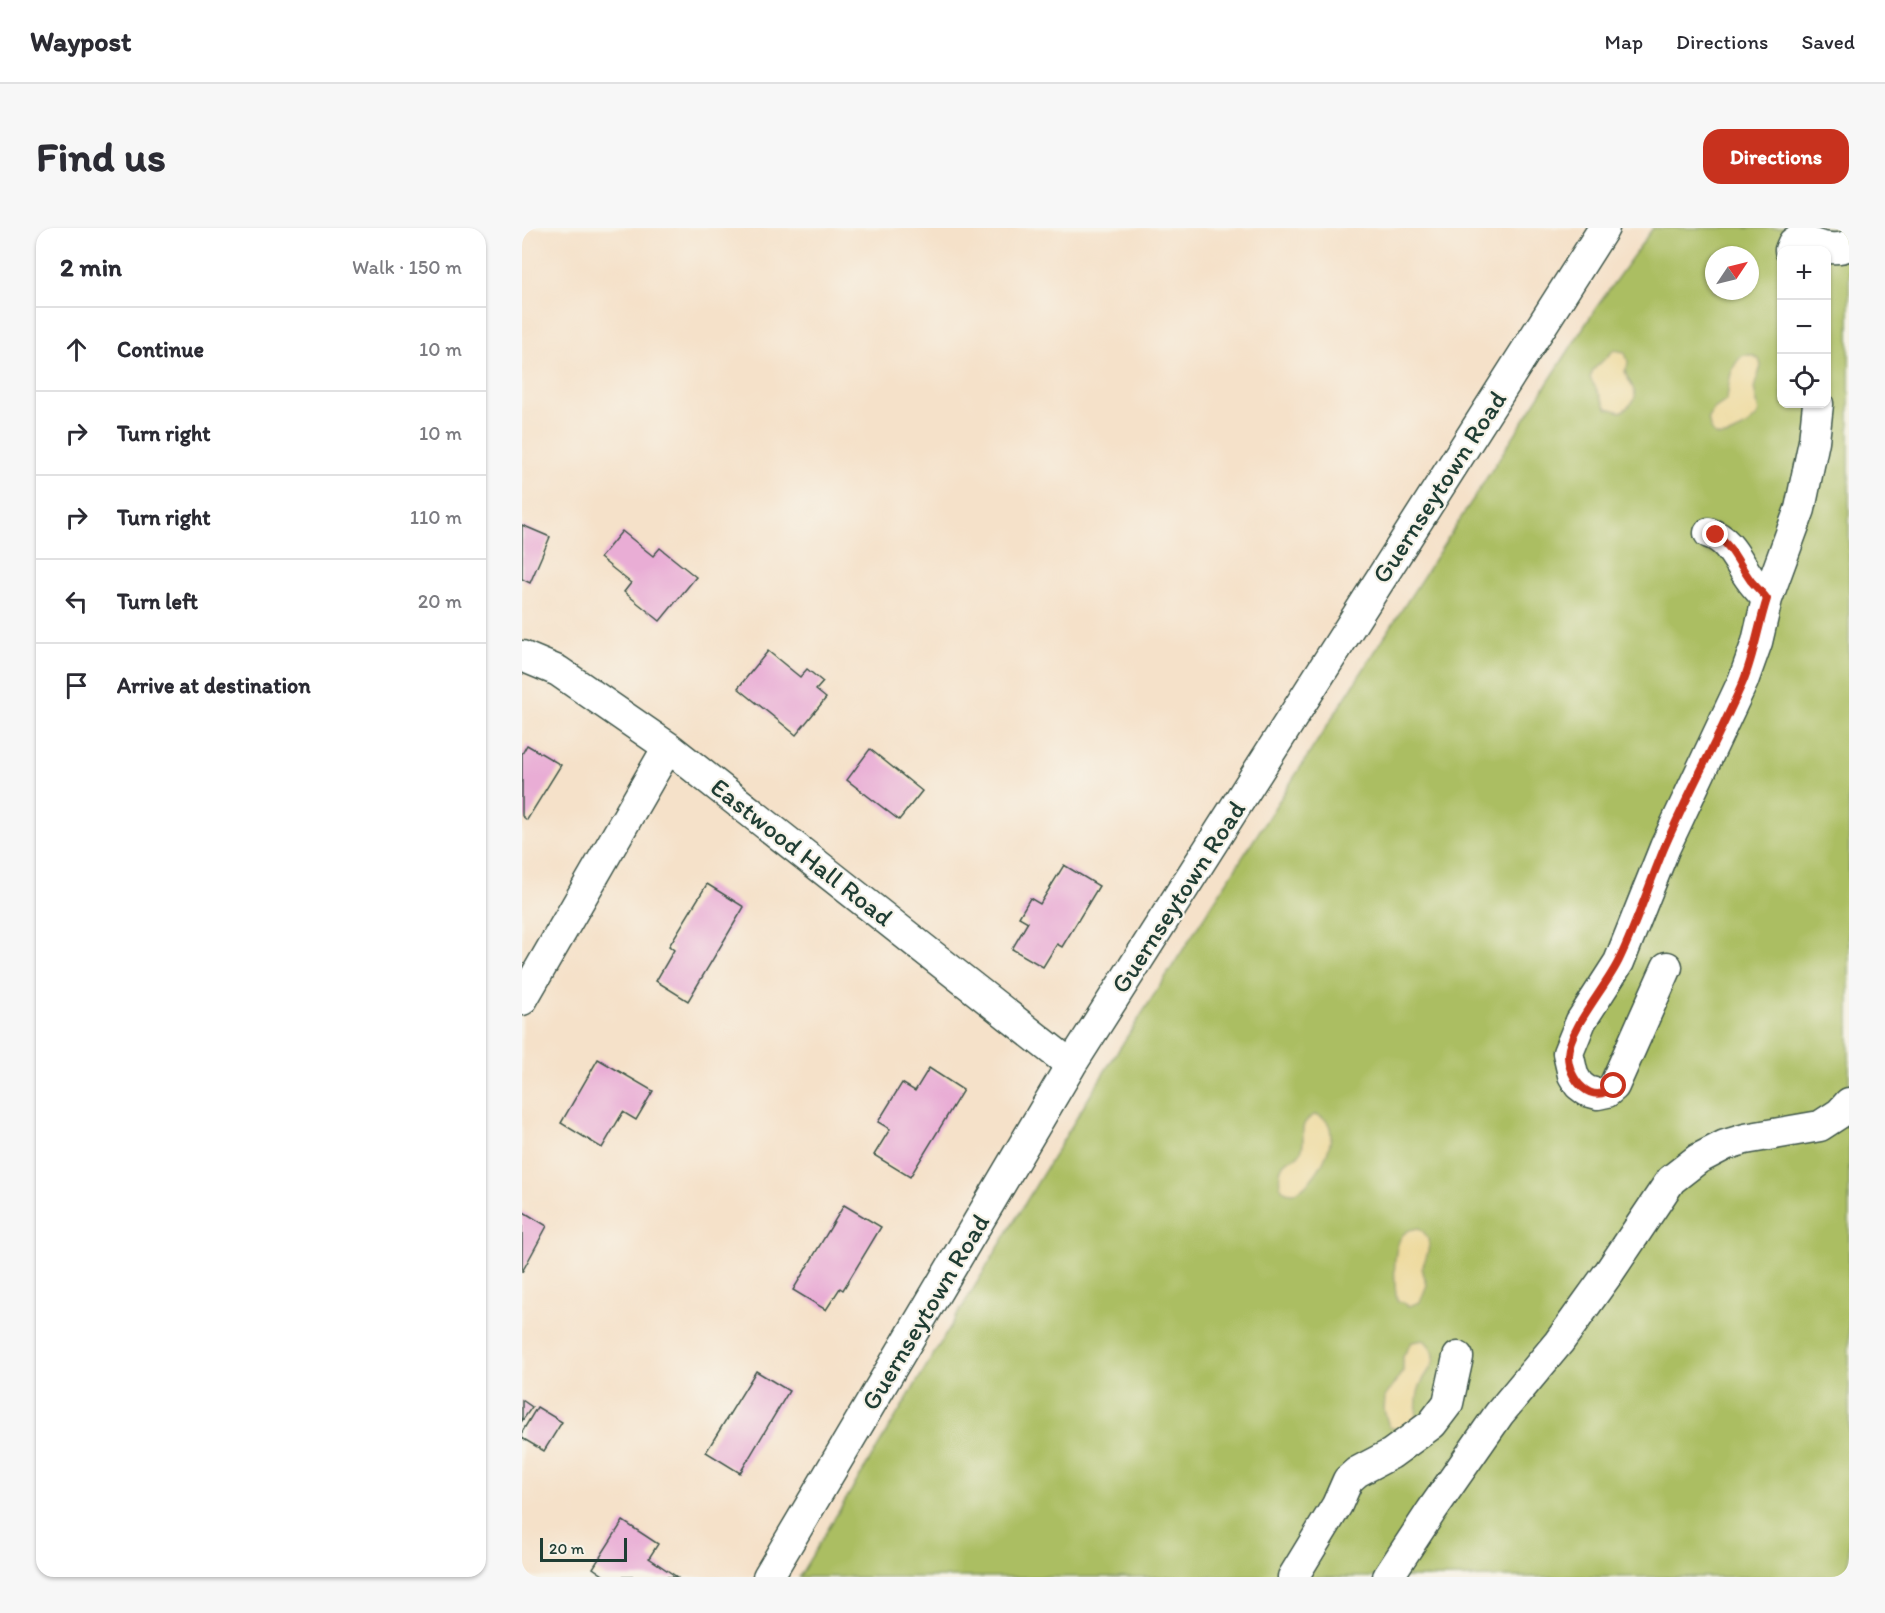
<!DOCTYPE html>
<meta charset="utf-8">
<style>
body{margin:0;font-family:Itim,sans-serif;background:#f7f7f7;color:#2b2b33}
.controls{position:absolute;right:18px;top:18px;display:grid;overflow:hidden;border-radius:12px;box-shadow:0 2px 4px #0004}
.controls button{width:54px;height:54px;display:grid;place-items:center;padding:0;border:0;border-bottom:2px solid #e1e1e2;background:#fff;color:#2b2b33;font:30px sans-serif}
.compass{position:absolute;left:1183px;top:18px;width:54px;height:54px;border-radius:50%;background:#fff;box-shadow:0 2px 4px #0004;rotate:55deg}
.scale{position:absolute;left:18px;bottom:15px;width:87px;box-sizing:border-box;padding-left:6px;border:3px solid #1f3d34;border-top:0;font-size:16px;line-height:21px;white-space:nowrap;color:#1f3d34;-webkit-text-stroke:4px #f7f3e8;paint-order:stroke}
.stop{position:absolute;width:18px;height:18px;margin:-14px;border:4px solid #c8321e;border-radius:50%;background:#fff}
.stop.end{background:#c8321e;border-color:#fff;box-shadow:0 2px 6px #0008}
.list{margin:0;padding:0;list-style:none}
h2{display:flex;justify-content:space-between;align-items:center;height:78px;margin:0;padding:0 24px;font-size:26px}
h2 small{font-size:20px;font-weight:400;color:#7c7c81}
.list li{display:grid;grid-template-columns:39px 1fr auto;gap:18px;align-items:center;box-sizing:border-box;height:84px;padding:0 24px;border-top:2px solid #e1e1e2}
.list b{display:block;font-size:22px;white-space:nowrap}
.list em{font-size:20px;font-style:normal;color:#7c7c81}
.icon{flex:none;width:33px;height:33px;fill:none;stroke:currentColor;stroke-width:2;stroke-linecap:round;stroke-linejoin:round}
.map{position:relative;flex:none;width:1327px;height:1349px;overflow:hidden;border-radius:18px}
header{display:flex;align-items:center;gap:36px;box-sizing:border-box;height:84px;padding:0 30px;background:#fff;border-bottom:2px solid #e1e1e2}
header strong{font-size:28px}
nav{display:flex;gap:33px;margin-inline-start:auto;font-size:21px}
.intro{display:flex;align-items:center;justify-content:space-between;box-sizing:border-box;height:144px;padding:0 36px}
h1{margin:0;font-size:42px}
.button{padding:15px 27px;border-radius:18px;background:#c8321e;color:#fff;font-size:21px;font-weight:700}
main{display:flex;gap:36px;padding:0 36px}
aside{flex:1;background:#fff;border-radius:18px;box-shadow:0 2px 4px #0004}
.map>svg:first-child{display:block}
.green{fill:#abbe62;stroke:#657e4b;stroke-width:1.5;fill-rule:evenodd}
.sand{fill:#eeda9e;stroke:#868c69;stroke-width:1.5}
.building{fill:#e9add5}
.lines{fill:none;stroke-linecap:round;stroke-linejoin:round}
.minor-casing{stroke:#3f564a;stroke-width:33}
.minor{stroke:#fff;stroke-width:30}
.route{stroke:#c8321e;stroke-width:8}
.labels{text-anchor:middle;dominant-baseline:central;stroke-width:4.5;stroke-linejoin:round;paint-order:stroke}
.street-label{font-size:26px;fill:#1f3d34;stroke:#f7f3e8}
</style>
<header>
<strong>Waypost</strong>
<nav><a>Map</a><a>Directions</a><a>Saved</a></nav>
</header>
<div class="intro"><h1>Find us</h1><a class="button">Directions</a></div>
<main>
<aside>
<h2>2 min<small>Walk · 150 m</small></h2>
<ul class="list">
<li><svg class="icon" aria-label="ahead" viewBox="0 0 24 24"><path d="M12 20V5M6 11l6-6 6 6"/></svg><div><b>Continue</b></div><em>10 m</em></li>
<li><svg class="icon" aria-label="right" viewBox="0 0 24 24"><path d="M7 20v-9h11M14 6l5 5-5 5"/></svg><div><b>Turn right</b></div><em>10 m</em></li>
<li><svg class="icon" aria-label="right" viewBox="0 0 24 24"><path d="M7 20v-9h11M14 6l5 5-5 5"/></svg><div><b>Turn right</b></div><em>110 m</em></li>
<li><svg class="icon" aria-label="left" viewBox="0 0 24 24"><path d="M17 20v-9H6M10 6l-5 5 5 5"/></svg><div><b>Turn left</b></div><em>20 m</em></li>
<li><svg class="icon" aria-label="arrive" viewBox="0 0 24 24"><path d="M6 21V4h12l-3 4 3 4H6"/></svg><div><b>Arrive at destination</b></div></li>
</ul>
</aside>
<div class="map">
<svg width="1327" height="1349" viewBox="0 0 1327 1349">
<rect width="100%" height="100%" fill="#f7f3e8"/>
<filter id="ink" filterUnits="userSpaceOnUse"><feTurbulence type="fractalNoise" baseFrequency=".0167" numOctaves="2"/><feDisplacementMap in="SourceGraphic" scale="12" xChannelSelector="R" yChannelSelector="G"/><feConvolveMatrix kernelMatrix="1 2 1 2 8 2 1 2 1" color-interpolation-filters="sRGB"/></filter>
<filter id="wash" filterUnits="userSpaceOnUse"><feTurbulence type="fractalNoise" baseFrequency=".008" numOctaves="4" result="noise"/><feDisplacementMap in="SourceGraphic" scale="24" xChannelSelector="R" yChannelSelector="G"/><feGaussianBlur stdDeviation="1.35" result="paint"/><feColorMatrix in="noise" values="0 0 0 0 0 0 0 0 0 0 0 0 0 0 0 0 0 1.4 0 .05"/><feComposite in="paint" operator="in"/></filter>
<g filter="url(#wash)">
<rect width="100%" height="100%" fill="#f5e1c9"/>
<path class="green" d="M1131,0H1327V1349H277L583,843L1074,80ZM1260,22H1304V176H1260ZM1192,27H1228V63H1192Z"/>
<path class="sand" d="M1092,122L1102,124C1106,131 1108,136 1103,143C1108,161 1125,167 1099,184L1085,180L1068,150L1071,142Z
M1221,127H1230L1237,131L1239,138L1232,160L1237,185C1232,194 1204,214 1193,207C1188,204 1187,195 1186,190L1192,181L1205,172C1207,155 1207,139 1221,127Z
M792,887C830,892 795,958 771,965C768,965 764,964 762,963C755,957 757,941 762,935C768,929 777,932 780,921C784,907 774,897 792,887Z
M897,1000C914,1013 905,1025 900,1041L905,1057L898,1074L887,1078L875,1072C872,1056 869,1014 884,1004C887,1001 893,1001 897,1000Z
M902,1112C925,1134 903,1140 897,1161C894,1170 895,1180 894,1189L878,1202L867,1199L862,1182L863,1169L881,1143V1128L890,1114Z"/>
<g id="blocks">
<path class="building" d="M0,297L28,309L8,355L0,351Z
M100,303L131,328L138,320L174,349L138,393L102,364L109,355L78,330Z
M246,423L278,449L285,441L301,454L294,462L304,470L274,507L216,460Z
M5,517L39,537L5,592L0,588V526Z
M348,521L400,563L377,592L325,552Z
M542,637L577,658L540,719L535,716L521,739L490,721L506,694L497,689L508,670L518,676Z
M185,656L222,679L166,773L134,753L152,722L147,718Z
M76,831L131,863L114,892L101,884L80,920L39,895Z
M407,840L441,862L388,949L352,927L368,901L356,894L380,855L393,863Z
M322,977L359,999L321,1062L318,1060L304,1082L271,1062Z
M0,983L25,998L0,1044Z
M234,1143L267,1163L218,1245L184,1224Z
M0,1172L10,1179L0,1193Z
M15,1179L40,1194L22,1223L0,1210V1204Z
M101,1293L136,1316L127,1330L155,1349H84L71,1340Z"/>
</g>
</g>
<g filter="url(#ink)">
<use href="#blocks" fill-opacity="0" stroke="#3f564a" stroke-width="1.5"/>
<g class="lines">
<defs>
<path id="minor" d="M1268,22L1271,15L1277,11C1292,17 1312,25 1327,17
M1187,305C1209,312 1216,335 1229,352C1234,359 1240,364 1245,371
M0,428L36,443L146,519L549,837
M1145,739L1092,858L1085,864L1076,866L1065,863L1057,857L1051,847L1046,825L1059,793L1097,734L1143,619L1221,453L1235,414L1245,371L1278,281L1292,213L1296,176
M0,772L146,519
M246,1349L549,837L1082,0
M771,1349L815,1277L826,1252L835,1244L869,1226L910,1196L926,1175L936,1129
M866,1349L910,1282L977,1186L1037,1114L1088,1043L1149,952L1176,931L1203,917L1223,911L1298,898L1318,885L1327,875"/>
</defs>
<use href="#minor" class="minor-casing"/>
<use href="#minor" class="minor"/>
</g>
</g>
<g class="lines" filter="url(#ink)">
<path class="route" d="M1092,858C1070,880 1046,851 1046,827C1047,800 1085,758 1097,732C1115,695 1127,656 1143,618C1167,563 1197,509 1221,454C1232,427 1236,399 1245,371C1240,364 1234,359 1229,353C1217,337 1211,319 1194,307"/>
</g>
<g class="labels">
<g class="street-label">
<text transform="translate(917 259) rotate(-57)">Guernseytown Road</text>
<text transform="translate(280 624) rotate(38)">Eastwood Hall Road</text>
<text transform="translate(656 669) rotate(-57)">Guernseytown Road</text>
<text transform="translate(403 1084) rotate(-59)">Guernseytown Road</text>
</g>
</g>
</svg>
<div class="controls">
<button>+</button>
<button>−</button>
<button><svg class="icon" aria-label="locate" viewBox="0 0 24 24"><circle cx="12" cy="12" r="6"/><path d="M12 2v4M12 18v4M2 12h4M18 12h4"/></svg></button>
</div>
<svg class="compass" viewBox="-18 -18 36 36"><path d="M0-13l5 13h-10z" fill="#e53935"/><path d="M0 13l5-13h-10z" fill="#7c7c81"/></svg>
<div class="scale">20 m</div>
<div class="stop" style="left:1092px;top:858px"></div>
<div class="stop end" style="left:1194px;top:307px"></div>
</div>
</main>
